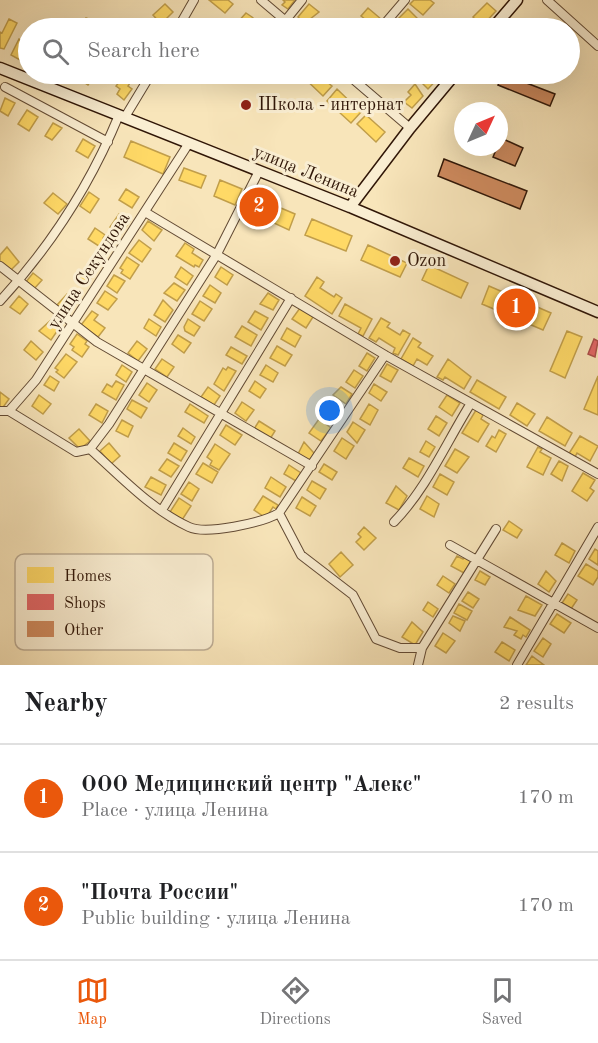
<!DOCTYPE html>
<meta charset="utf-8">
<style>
body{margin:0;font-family:"Old Standard TT",serif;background:#f2f2f2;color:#202124}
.compass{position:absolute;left:454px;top:102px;width:54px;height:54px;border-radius:50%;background:#fff;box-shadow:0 6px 24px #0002;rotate:46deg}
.you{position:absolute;left:330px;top:411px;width:21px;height:21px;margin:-15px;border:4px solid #fff;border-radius:50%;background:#1a73e8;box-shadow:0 0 0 9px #1a73e833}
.badge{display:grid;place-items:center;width:39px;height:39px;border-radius:50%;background:#ea580c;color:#fff;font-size:20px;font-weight:700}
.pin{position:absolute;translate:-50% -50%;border:3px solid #fff;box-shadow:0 2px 6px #0006}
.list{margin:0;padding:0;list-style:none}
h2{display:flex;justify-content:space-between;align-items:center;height:78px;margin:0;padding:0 24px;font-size:26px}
h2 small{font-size:20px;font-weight:400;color:#757577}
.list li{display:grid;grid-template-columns:39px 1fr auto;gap:18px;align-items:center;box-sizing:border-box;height:108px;padding:0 24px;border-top:2px solid #e0e0e0}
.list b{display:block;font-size:22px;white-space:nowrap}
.list p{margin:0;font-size:20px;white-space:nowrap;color:#757577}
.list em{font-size:20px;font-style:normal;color:#757577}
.icon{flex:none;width:33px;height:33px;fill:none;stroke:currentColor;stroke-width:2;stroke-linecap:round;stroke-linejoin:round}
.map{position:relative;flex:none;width:598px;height:665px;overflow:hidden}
.search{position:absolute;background:#fff;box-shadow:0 6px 24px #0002;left:18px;right:18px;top:18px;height:66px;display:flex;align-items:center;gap:15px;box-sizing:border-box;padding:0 21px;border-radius:33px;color:#757577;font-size:22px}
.sheet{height:294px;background:#fff}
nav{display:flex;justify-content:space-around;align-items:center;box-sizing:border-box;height:84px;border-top:2px solid #e0e0e0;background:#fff;font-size:16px;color:#757577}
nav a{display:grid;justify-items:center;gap:3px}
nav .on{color:#ea580c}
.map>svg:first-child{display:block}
.homes{fill:#ffd966;stroke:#c19e4a;stroke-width:1.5}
.shops{fill:#e06666;stroke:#ab4e4a;stroke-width:1.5}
.building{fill:#ce8a5e;stroke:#301607;stroke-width:1.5}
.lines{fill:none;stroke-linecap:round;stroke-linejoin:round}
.street-casing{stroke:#624a34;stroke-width:10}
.secondary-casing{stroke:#301607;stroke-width:13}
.street{stroke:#faeed2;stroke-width:8}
.secondary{stroke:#faeed2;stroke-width:10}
.poi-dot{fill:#8f2418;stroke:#faeed2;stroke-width:2}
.labels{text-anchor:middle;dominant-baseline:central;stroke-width:6;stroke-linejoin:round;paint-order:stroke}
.poi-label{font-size:18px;fill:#301607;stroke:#faeed2;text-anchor:start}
.street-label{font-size:18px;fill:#301607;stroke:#faeed2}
.key{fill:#faeed2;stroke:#bdad95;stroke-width:1.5}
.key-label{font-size:16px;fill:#301607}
</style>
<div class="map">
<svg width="598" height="665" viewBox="0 0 598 665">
<rect width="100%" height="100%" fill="#f8e5ba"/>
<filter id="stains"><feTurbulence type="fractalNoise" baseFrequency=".00333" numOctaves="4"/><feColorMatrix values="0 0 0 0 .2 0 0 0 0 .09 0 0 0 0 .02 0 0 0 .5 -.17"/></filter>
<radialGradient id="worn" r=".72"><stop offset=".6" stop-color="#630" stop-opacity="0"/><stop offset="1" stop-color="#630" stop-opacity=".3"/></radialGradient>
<path class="homes" d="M209,0H228L233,4L225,13Z
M283,0H295L288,9L282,5L285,2Z
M414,0H430L434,3L423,15L410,4Z
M487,3L496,11L482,26L473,17Z
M165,4L173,12L161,24L153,15Z
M309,4L319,12L305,23L298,17Z
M368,8L381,19L375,27L361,16Z
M408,9L418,19L404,28L396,21Z
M246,13L252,17L264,28H244L237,23Z
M86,18L97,22L95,28H82Z
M9,19L17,23L4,49L0,48V32L2,33Z
M330,21L337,27L341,28H323Z
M19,39L28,44L20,60L11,55Z
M79,74H92L95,75L88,85L76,77Z
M300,74H317L332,86L323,96Z
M423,74H442L428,89L418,79Z
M123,77L130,83L128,86L132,89L124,100L117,94L120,89L116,86Z
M415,84L423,96L412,108L404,102L411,95L408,92Z
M337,89L361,112L351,123L327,101Z
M5,98L15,103L8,116L0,111Z
M27,110L38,117L29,131L18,124Z
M366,115L385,132L376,142L357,124Z
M53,123L62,128L52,140L45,136Z
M83,139L95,146L88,158L76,151Z
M131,141L170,157L163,174L124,157Z
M184,168L206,176L201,188L179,180Z
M220,180L242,189L235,205L214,196Z
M126,189L139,197L132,208L119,200Z
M89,192L99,199L90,213L80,206Z
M53,193L67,204L58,214L44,203Z
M255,197L295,214L289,230L248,211Z
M119,214L130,221L120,235L110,227Z
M312,219L352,236L346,251L305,235Z
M148,221L162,230L154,241L142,230Z
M95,228L105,235L103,238L112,245L108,252L88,239Z
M139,240L151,249L142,262L129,253Z
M185,243L194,249L192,253L203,260L199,267L195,265L194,267L176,256Z
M368,245L407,263L400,277L361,260Z
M7,247L19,262L10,271L0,261V255Z
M127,257L139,265L130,279L121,273L123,270L120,268Z
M429,265L468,283L461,298L422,280Z
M181,267L193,276L187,285L175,277Z
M221,267L233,275L227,285L215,277Z
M85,270L93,276L86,285L78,279Z
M33,273L42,280L34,289L26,282Z
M114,275L125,281L117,293L107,286Z
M317,277L324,282L320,288L334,297L336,294L342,298L332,314L305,296Z
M174,283L185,290L177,301L164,293Z
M210,285L221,293L215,303L203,296Z
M489,286L551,313L543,330L482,304Z
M105,291L117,299L108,310L97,303Z
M268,293L279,300L273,310L260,304Z
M67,294L77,303L67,314L57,305Z
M19,296L28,304L20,314L10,307Z
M163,300L173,310L165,322L154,315Z
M200,301L212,309L204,321L192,314Z
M345,304L372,319L363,336L358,334L361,328L339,316Z
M300,308L313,317L306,328L292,319Z
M92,311L98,315L94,320L105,328L98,337L81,325Z
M255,311L268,318L261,330L248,322Z
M381,318L390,323L387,327L400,335L403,330L410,334L398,355L393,353L395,348L379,338L376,342L369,338Z
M149,319L161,327L156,336L144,328Z
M188,319L200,327L194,336L185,331L184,327Z
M51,320L60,327L51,340L39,331Z
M242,326L257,335L251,346L235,337Z
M287,328L301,336L295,347L281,339Z
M567,331L582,337L565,378L550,371Z
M77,334L87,341L85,344L89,347L82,357L72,350L74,347L70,344Z
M178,335L191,343L184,353L172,344Z
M413,338L421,343L418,347L433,356L427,365L417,359L413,366L401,359Z
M31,341L43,352L36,360L24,350Z
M137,341L147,349L138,361L128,353Z
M277,346L292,355L285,366L270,358Z
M231,347L247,356L242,364L226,355Z
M367,353L375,358L367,371L359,366Z
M66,354L77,362L64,378L56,372L58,370L55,368Z
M162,359L174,367L167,377L155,369Z
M448,359L471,377L464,389L445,377L443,380L437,377Z
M387,364L398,370L391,382L380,376Z
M122,365L132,372L126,382L116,375Z
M266,365L278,373L273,382L260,375Z
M228,367L236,371L224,391L214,384L223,368L226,370Z
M354,370L363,376L355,388L346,382Z
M50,376L59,382L54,391L44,385Z
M598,376V415L584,409Z
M477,380L506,397L499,409L470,392Z
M116,381L124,385L116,400L102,392L107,384L112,387Z
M255,381L266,389L260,398L249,391Z
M147,383L157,390L149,402L139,395Z
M374,384L387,392L381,401L369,393Z
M208,387L220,396L214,405L201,397Z
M341,387L352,394L346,404L333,395Z
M0,392L9,399L1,410L0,409Z
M39,395L51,404L43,414L32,406Z
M447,395L460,403L452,416L439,407Z
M132,400L147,408L141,418L127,409Z
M242,402L254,410L246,421L235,413Z
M517,403L535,414L527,426L510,415Z
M96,404L108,411L102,423L89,415Z
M190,404L208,416L204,423L185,412Z
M330,404L341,411L333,423L321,414Z
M369,404L378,410L370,425L360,419Z
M476,410L483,415L481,419L489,424L478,442L462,433Z
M436,416L447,423L439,436L428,429Z
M547,417L572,433L565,446L539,431Z
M319,419L331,428L321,441L309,433Z
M122,420L133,426L128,437L116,431Z
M259,421L275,431L270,439L254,429Z
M353,422L365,430L357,443L347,432Z
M226,425L242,435L235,445L220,435Z
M183,428L195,437L191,444L178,436Z
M79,429L90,441L80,449L69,438Z
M499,430L506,434L496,452L486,446L492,436L495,438Z
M580,436L598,446L590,461L577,453L574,459L568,455Z
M342,438L354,446L346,459L334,451Z
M426,441L435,447L429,457L420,452Z
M304,442L314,453L310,461L298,454Z
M109,443L120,456L111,464L100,451Z
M174,443L187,451L181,461L168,453Z
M215,444L230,454L219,470L210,465L212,461L207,457Z
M538,447L542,449L540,452L551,458L543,475L527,467Z
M455,449L469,457L457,473L445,466Z
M409,458L424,466L418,477L403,468Z
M167,459L179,466L171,477L159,470Z
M559,461L568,466L562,481L551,474Z
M203,463L218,472L212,483L196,474Z
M324,464L337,472L332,480L319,472Z
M289,465L301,473L296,481L284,474Z
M583,473L595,480L590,488L594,491L587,501L572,491Z
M440,474L454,482L447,495L433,487Z
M151,477L166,485L161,495L145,487Z
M271,477L286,487L280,497L265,488Z
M312,481L326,489L320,499L307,490Z
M189,482L199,489L192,501L181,494Z
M396,486L407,496L399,510L386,503Z
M263,496L278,505L276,509L273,507L266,518L254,510Z
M427,496L439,504L434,517L420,509Z
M302,497L316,506L310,516L296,508Z
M179,498L191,506L182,520L170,512Z
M509,521L522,530L517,538L503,530Z
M364,527L376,538L364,550L356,542L361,537L358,534Z
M562,543L575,551L569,563L555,555Z
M595,549L598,551V565L589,559Z
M341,552L353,565L340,577L329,564Z
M465,555L472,559L464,573L451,566L457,556L463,559Z
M586,564L598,571V577L593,585L578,576Z
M480,571L490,577L485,585L475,580Z
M546,571L556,581L549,592L538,584Z
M443,576L455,584L449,593L437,585Z
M468,592L479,599L473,608L462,601Z
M568,594L577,600L571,609L562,603Z
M526,596L542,605L535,616L518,610Z
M428,602L438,609L433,617L423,610Z
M459,604L472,611L467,620L454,613Z
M557,614L571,623L564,633L550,624Z
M453,616L465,621L460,631L449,623Z
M510,617L530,630L526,637L523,635L521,639L514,635L517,631L504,627Z
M412,622L423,632L415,645L402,637Z
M443,633L455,641L446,653L435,646Z
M543,638L551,644L543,657L534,651Z
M502,642L515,650L509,661L495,652Z
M532,656L544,665H526Z"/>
<path class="shops" d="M594,339L598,341L595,357L588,354Z"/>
<path class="building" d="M503,74L555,94L550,106L498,85Z
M501,138L523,148L515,166L493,157Z
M444,159L527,191L520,209L438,176Z"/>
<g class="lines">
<defs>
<path id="street" d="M261,0L294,28
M547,0L598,46
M285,21L302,0
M178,28L194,0
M381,28L405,0
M347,74L410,128
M5,87L108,142
M125,117L151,74
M145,212L385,355L598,474
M0,266L97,342L312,466
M0,301C51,246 91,183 119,115
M0,411H9L76,452L90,449C120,476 152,510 189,527C206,535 262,523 279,513L301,555L353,595L376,639L400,648H422L418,665
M9,411L36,380L189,143
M90,449L109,424L217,254L259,171
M162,510L291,298
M279,513L385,355
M394,522C427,488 446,443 471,403
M450,545L598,628
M422,648L496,529
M517,665L598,527"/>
<path id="secondary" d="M493,28L517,0
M0,68L350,207L598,312
M350,207L410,128L455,74"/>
</defs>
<use href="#street" class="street-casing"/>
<use href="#secondary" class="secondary-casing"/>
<use href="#street" class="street"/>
<use href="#secondary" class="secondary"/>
</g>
<g class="poi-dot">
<circle cx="246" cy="105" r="6"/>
<circle cx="395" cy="261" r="6"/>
</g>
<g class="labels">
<g class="poi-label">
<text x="258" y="105">Школа - интернат</text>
<text x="407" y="261">Ozon</text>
</g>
<g class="street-label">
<text transform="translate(306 172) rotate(22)">улица Ленина</text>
<text transform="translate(89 271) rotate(-57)">улица Секундова</text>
</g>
</g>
<rect x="15" y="554" width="198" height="96" rx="9" class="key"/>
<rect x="27" y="567" width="27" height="16" fill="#ffd966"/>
<rect x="27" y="594" width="27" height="16" fill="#e06666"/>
<rect x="27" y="621" width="27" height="16" fill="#ce8a5e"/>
<g class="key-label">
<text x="64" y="581">Homes</text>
<text x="64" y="608">Shops</text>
<text x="64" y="635">Other</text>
</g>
<rect width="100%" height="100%" filter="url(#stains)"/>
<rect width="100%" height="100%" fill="url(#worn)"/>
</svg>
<svg class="compass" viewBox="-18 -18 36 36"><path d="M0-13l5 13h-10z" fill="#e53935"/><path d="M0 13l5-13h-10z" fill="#757577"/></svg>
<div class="you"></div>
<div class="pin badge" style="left:516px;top:308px">1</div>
<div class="pin badge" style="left:259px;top:207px">2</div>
<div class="search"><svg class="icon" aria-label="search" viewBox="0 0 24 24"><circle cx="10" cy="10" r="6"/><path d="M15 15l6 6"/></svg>Search here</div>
</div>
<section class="sheet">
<h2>Nearby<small>2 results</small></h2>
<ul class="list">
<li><span class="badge">1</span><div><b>ООО Медицинский центр &quot;Алекс&quot;</b><p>Place · улица Ленина</p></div><em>170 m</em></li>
<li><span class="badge">2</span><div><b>&quot;Почта России&quot;</b><p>Public building · улица Ленина</p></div><em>170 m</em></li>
</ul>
</section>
<nav>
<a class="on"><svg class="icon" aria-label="map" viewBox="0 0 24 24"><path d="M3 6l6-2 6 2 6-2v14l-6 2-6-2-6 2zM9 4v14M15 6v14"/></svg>Map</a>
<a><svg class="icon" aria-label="directions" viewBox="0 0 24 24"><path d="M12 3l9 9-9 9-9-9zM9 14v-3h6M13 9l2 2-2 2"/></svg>Directions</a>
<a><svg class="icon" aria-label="saved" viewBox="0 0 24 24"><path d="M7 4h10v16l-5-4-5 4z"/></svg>Saved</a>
</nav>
